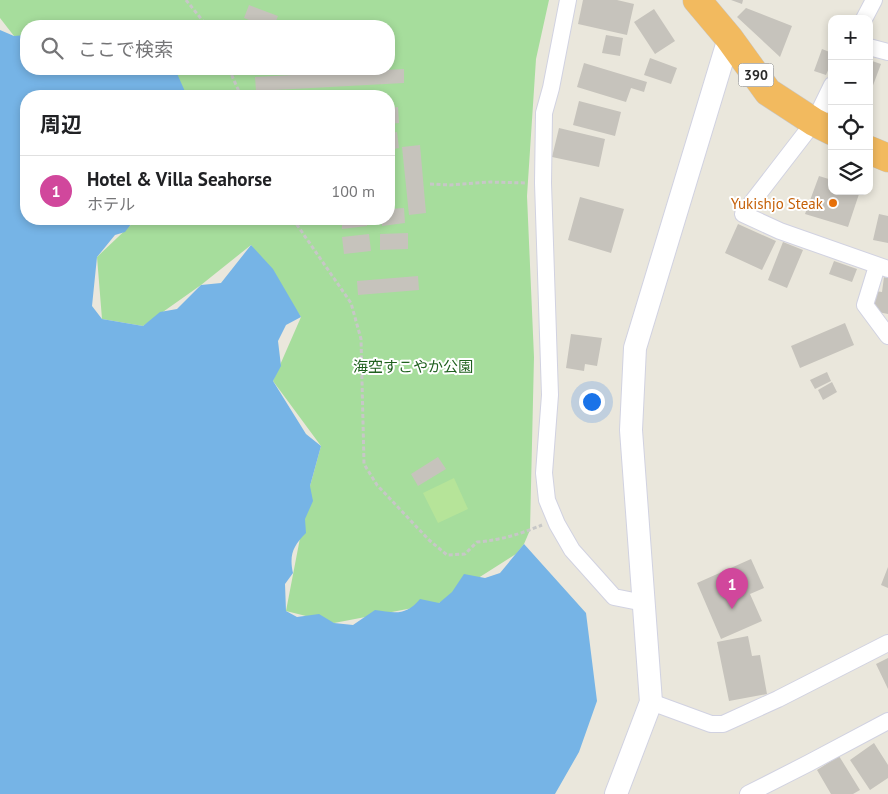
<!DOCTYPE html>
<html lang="ja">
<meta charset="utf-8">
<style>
body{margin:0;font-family:"PT Sans","Noto Sans JP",sans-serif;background:#f6f6f6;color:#202124}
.controls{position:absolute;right:15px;top:15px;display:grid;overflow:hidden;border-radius:10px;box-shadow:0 2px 8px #0003}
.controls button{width:45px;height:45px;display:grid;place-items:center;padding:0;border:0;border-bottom:1px solid #e0e0e0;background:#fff;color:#202124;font:25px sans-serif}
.you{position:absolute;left:591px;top:401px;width:18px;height:18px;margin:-12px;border:4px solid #fff;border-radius:50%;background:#1a73e8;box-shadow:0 0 0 8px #1a73e833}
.badge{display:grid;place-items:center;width:32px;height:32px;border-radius:50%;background:#4748ed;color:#fff;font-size:16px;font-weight:700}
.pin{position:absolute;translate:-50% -41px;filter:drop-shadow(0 1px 2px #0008)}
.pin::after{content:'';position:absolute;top:26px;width:18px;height:15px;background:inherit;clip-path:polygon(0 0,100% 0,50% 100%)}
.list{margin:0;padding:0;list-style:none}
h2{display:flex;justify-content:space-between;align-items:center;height:65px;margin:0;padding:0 20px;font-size:21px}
h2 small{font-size:16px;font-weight:400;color:#757577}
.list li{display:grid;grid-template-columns:32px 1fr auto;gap:15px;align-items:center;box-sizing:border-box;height:70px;padding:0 20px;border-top:1px solid #e0e0e0}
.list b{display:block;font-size:19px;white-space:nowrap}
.list p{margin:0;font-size:16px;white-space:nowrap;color:#757577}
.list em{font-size:16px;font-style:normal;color:#757577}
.icon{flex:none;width:28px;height:28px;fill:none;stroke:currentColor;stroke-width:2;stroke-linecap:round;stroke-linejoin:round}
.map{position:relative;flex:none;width:888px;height:794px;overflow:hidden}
.search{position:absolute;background:#fff;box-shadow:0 2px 8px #0003;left:20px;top:20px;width:375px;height:55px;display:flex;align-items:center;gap:12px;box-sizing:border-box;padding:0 18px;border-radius:20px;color:#757577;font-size:19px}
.panel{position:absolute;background:#fff;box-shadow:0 2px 8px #0003;left:20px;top:90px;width:375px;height:135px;border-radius:20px}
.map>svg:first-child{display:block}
.green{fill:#a6dd9c}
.pitch{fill:#b6e499}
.water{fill:#76b4e6}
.building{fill:#c6c3bc}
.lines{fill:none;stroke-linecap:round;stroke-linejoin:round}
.street-casing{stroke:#d1d2e1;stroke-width:18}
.secondary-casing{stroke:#d1d2e1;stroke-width:24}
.highway-casing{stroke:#c7c7c7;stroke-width:29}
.path{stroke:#c7c7c7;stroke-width:3;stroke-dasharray:4 2.5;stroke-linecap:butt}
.street{stroke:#fff;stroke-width:16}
.secondary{stroke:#fff;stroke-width:22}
.highway{stroke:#f2ba5f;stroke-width:28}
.food-dot{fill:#e8710a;stroke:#fff;stroke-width:2}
.labels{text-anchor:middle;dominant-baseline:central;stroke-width:4;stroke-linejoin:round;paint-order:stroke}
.shield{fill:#fff;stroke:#696969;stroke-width:1}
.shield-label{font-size:14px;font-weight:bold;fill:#292929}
.food-label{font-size:15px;fill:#c56008;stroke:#fff;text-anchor:end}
.park-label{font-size:15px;fill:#20611f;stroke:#fff}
</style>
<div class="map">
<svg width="888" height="794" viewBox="0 0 888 794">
<rect width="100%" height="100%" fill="#eae7dc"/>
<path class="green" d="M0,0H549L536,59L527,196L534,357L530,530L524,544L516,554L439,603L334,623L286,611L310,486L321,446L273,381L301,317L251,245L201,285L143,326L102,319L97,257L137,219H389V96H178L172,69H389V26H26V37L14,36L0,18Z"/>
<path class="pitch" d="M454,478L468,509L438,523L423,493Z"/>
<path class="water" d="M0,30L14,36L26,35V69H175L187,96H26V219H135L125,232L115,235L97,257L92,306L102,319L143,326L160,312L177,309L201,285L221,283L251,245L273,269L301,317L286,325L278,341L281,366L273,381L306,434L321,446L310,486L313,501L305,519L306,533C293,546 289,555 293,573L285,584L286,611L297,617L319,614L334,623L353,625L375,610C395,613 406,616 420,599L439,603L452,592L464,574L485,578L500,573L524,544L586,613L597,701L579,752L555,794H0Z"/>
<path class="building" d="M583,0H617L634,4L627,35L578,24Z
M731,0H743L742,4Z
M249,5L278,16L274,26H264L244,18Z
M746,8L792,26L780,57L737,17Z
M654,9L675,41L655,54L634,22Z
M606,35L623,38L620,56L602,53Z
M822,49L832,53V61L826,75L814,71Z
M650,58L677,68L671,84L644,75Z
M869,60L881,64L869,96Z
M584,63L647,82L644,92L631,88L626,102L577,87Z
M404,69V83L256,91L255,77Z
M579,101L621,112L615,136L573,125Z
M398,107L399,123L389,124V108Z
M559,128L605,139L599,167L552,157Z
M397,132L399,148L389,150V133Z
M420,145L426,213L409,215L402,147Z
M819,176L832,180V191H860L848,227L805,214Z
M580,197L624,209L611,253L568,240Z
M404,208L405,223L382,226L381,219H389V209Z
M879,214L888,216V243L873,240Z
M342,219H367V226L342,229Z
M738,224L776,241L762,270L725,253Z
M408,233V249L380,250V234Z
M369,234L371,251L344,254L342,237Z
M783,242L803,250L787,288L768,280Z
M834,261L857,269L852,282L829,274Z
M418,276L419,290L358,295L357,281Z
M884,277L888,278V314L873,311L875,291L882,292Z
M845,323L854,345L800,368L791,346Z
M571,334L602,338L597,366L585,364L584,371L566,368Z
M827,372L831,381L815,389L810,380Z
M832,382L837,392L823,400L818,390Z
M438,457L446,469L418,486L411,474Z
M751,559L764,588L750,594L762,621L721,639L697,583Z
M888,567V588L881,585Z
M748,636L752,656L760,655L767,694L729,701L717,642Z
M888,658V689L876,664Z
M874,743L888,765V778L870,790L850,760Z
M839,756L860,790L853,794H831L817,770Z"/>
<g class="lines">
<defs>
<path id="street" d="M568,0L551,88L544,113L543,183L550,395L544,473L547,500L557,524L572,550L614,597L644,603
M864,19L874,0
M869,47L888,52
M832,85L814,122L743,214L780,231L888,269
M877,266L865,305L888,336
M651,702L711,724H723L778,699L888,643
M748,794L809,763L888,721"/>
<path id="secondary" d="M616,794L651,702L631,430L635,348L729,38"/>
<path id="highway" d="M697,0L729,38L768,92L814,122L832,131
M869,150L888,158"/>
</defs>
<use href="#street" class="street-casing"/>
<use href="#secondary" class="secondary-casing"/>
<use href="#highway" class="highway-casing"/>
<path class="path" d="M186,0L207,26
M229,69L241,96
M430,184L450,185L490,182L527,183
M293,219L351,303L361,339L364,464L377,485L429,540L447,555L465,554L477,542C502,540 520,534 542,525"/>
<use href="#street" class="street"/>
<use href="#secondary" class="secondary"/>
<use href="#highway" class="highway"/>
</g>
<circle class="food-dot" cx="833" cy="203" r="5"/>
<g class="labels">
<rect class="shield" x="738.5" y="63.5" width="35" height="23" rx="4"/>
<g class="shield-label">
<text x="756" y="75">390</text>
</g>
<g class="food-label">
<text x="823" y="203">Yukishjo Steak</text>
</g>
<g class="park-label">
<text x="413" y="366">海空すこやか公園</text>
</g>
</g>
</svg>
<div class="controls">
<button>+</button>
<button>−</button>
<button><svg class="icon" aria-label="locate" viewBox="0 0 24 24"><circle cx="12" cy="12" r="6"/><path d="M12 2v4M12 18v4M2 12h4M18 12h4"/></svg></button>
<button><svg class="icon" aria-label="layers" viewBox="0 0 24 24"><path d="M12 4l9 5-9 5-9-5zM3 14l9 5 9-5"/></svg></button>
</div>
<div class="you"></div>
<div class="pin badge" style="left:732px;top:609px;background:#d1479c">1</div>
<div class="search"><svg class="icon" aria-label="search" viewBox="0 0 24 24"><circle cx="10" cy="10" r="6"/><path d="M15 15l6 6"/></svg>ここで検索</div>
<section class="panel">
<h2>周辺<small></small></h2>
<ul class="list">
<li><span class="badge" style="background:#d1479c">1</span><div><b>Hotel &amp; Villa Seahorse</b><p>ホテル</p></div><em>100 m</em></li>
</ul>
</section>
</div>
